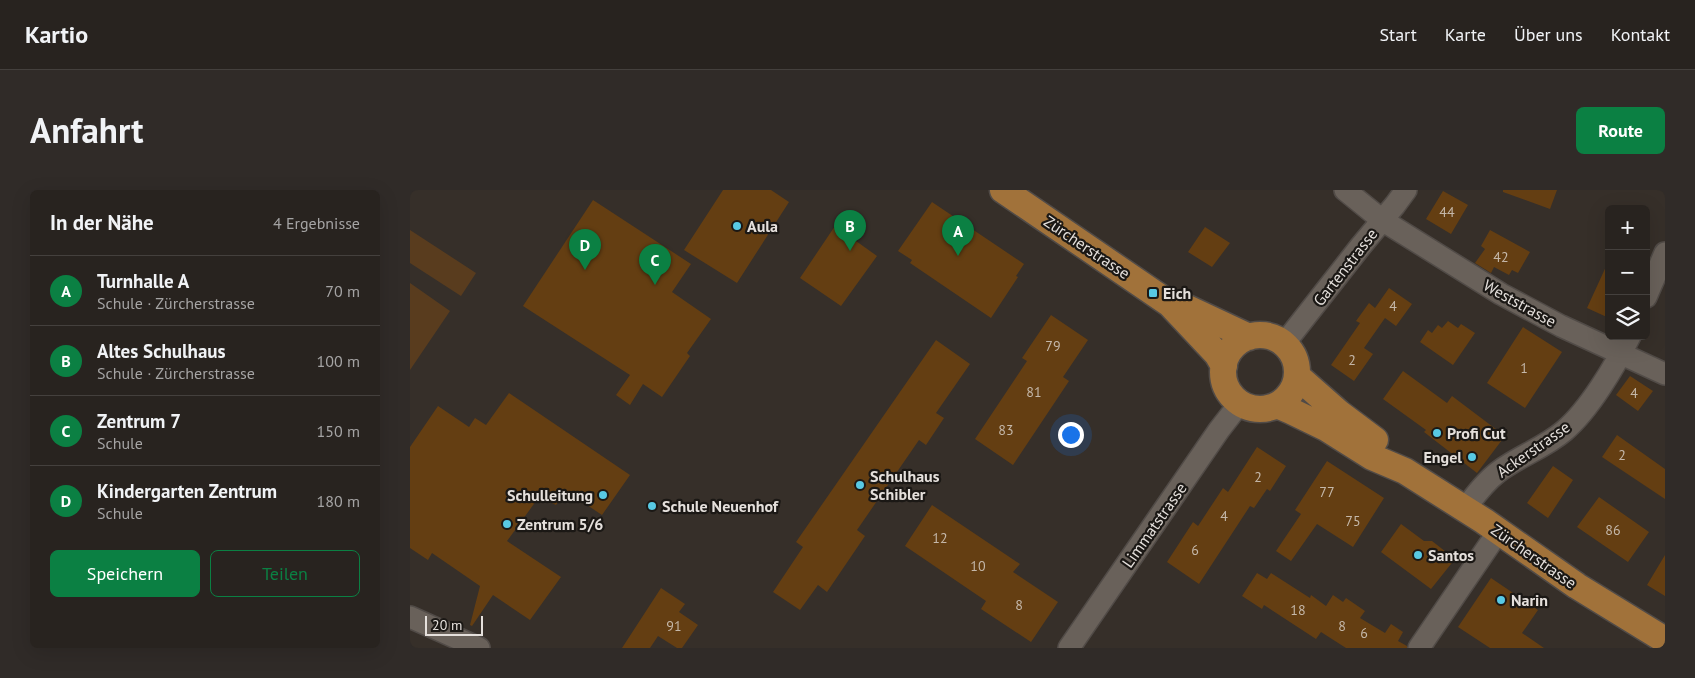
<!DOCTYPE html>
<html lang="de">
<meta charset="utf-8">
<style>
body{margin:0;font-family:"PT Sans",sans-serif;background:#302b28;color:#f1f3f6}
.controls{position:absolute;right:15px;top:15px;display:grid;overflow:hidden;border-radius:8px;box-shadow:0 5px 20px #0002}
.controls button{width:45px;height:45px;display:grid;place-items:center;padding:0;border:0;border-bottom:1px solid #44403d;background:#28231f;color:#f1f3f6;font:25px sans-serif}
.scale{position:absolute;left:15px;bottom:12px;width:58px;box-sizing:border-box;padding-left:5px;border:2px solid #e5e0dc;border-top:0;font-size:14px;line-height:18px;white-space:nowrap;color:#e5e0dc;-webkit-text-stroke:4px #1b1815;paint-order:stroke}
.you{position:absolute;left:660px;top:244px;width:18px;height:18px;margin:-12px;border:4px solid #fff;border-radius:50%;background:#1a73e8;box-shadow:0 0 0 8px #1a73e833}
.badge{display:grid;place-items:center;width:32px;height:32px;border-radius:50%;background:#0b8043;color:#fff;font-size:16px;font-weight:700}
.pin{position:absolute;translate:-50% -41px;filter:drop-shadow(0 1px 2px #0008)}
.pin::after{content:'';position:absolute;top:26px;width:18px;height:15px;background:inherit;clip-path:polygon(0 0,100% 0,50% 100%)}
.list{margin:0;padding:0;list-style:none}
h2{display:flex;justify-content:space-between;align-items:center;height:65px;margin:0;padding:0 20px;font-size:21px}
h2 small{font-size:16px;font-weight:400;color:#a5a4a4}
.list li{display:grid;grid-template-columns:32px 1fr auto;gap:15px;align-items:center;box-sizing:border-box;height:70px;padding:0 20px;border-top:1px solid #44403d}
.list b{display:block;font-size:19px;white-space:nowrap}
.list p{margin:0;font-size:16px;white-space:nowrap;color:#a5a4a4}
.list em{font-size:16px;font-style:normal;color:#a5a4a4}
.actions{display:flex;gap:10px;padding:15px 20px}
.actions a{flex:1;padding:11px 0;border:1px solid #0b8043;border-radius:8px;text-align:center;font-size:18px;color:#0b8043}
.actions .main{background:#0b8043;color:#fff}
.icon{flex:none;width:28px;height:28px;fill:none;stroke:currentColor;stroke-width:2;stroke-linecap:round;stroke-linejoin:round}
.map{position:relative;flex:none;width:1255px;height:458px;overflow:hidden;border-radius:8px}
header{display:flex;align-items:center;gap:30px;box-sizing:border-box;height:70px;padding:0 25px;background:#28231f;border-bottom:1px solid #44403d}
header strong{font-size:24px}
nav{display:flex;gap:28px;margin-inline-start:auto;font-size:18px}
.intro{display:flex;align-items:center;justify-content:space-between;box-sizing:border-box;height:120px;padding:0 30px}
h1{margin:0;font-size:35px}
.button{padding:12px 22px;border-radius:8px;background:#0b8043;color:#fff;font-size:18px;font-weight:700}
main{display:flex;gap:30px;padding:0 30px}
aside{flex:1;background:#28231f;border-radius:8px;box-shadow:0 5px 20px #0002}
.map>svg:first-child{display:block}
.green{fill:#593c1e}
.building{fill:#643e12}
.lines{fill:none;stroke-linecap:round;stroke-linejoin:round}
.minor-casing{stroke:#514b47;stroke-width:24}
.major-casing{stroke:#514b47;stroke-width:29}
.minor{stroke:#69615a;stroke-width:21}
.major{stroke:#a1723a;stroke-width:26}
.poi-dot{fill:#58c9e3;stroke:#1b1815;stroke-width:2}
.labels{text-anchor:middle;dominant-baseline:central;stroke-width:4.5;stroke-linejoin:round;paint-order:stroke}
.number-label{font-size:14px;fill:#c5b8aa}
.poi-label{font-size:16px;font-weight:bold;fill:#e5e0dc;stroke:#1b1815;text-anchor:start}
.street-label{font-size:16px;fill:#e5e0dc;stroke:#1b1815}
</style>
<header>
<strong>Kartio</strong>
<nav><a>Start</a><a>Karte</a><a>Über uns</a><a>Kontakt</a></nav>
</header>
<div class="intro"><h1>Anfahrt</h1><a class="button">Route</a></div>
<main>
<aside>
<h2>In der Nähe<small>4 Ergebnisse</small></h2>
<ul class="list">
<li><span class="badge">A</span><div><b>Turnhalle A</b><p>Schule · Zürcherstrasse</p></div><em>70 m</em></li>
<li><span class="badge">B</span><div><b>Altes Schulhaus</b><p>Schule · Zürcherstrasse</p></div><em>100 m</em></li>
<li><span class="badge">C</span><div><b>Zentrum 7</b><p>Schule</p></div><em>150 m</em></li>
<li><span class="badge">D</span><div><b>Kindergarten Zentrum</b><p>Schule</p></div><em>180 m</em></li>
</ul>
<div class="actions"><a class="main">Speichern</a><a>Teilen</a></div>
</aside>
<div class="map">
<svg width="1255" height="458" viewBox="0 0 1255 458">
<rect width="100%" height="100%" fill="#362f29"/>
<path class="green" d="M0,40L66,83L51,106L0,73Z
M0,93L40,121L0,180Z"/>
<path class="building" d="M313,0H361L379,12L327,93L274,60Z
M1093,0H1147L1140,19L1093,2Z
M1033,1L1058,15L1041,44L1016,29Z
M183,10L281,74L262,102L301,129L277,163L280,166L252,207L233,194L220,215L206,205L220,185L113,116Z
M522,12L614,74L606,86L608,87L581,128L500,73L502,70L488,61Z
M425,36L467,66L431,116L390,88Z
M795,37L820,53L802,77L778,62Z
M1080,40L1120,62L1108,83L1102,80L1099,85L1084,77L1081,83L1065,73L1075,59L1071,56Z
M1199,70V128L1177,118Z
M979,98L1002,114L986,136L975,128L954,158L963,164L944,191L921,175L950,133L946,131L959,113L965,118Z
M641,125L678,150L653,187L659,191L603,275L565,249L617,171L612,168Z
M1038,131L1048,138L1051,134L1065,143L1043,175L1010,152L1018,140L1022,143L1028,135L1032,138Z
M1113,137L1152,162L1115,218L1077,193Z
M526,150L560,174L526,223L534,228L516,255L509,250L447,340L455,346L417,402L408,395L390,420L363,402L393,357L386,352Z
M993,181L1037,213L1042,206L1095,246L1067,283L1014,242L1016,240L973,209Z
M1220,186L1243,201L1228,221L1206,205Z
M99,203L220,285L192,325L156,301L146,315L129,307L97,351L151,387L120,430L83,405L62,436L60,435L70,396L22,363L18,370L0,358V257L28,216L59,237L65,228L76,235Z
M1207,245L1255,279V309L1192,267Z
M847,257L876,276L860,301L857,299L844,318L840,316L789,394L757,372L783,332L788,336L813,298L818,302Z
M917,271L974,308L943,357L907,334L881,371L866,361L891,324L885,320Z
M1143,276L1163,290L1138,328L1117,313Z
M1189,307L1239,342L1218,372L1167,337Z
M522,315L610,374L603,382L648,412L621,452L571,419L576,411L495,356Z
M991,334L1014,351H1022L1045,369L1021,399L971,362Z
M1255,365V406L1237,395Z
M847,383L857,389L861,383L900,408L901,405L916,416L923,405L933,412L936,408L955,421L950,428L975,443L981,434L993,442L988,451L997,456V458H936L911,442L906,449L854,415L852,419L832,406Z
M1081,388L1128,420L1112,443L1134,458H1080L1048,437Z
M251,398L275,414L269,422L288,435L272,458H267L248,446L240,458H212Z"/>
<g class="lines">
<defs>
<path id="minor" d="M935,0L972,30L1091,104L1151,136L1255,184
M1236,107L1255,63
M874,154L950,57L985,15L996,0
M1055,319C1065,305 1075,292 1088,282C1109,266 1134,258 1154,241C1179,220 1205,176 1220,146
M0,427L69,458
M659,458L809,240L830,213
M1009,458L1088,342"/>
<path id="major" d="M593,0L760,114L807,164L814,176
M763,115L775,117L839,147
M813 182a37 37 0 1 1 74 0a37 37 0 1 1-74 0Z
M887,186L929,223L965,250
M867,215L881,221L916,238L962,267L995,281L1074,331L1167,396L1255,450"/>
</defs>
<use href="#minor" class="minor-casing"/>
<use href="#major" class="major-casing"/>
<use href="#minor" class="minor"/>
<use href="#major" class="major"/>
</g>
<g class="poi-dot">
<circle cx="327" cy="36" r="5"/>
<rect x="738" y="98" width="10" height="10" rx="2.5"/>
<circle cx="1027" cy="243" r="5"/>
<circle cx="1062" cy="267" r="5"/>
<circle cx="450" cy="295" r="5"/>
<circle cx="193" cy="305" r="5"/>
<circle cx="242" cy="316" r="5"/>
<circle cx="97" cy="334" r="5"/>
<circle cx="1008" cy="365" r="5"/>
<circle cx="1091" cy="410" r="5"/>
</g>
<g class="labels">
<g class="number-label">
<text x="1037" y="22">44</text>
<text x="1091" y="67">42</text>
<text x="983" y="116">4</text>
<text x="643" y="156">79</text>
<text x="942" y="170">2</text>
<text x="1114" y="178">1</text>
<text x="624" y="202">81</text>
<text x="1224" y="203">4</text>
<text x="596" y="240">83</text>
<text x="1212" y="265">2</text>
<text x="848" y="287">2</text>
<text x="917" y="302">77</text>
<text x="814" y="326">4</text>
<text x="943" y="331">75</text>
<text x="1203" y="340">86</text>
<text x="530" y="348">12</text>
<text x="785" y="360">6</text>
<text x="568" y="376">10</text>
<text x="609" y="415">8</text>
<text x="888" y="420">18</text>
<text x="264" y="436">91</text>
<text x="932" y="436">8</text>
<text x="954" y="443">6</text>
</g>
<g class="poi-label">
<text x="337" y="36">Aula</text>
<text x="753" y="103">Eich</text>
<text x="1037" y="243">Profi Cut</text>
<text x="1052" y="267" text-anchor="end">Engel</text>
<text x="460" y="286">Schulhaus<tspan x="460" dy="18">Schibler</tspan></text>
<text x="183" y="305" text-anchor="end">Schulleitung</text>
<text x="252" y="316">Schule Neuenhof</text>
<text x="107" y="334">Zentrum 5/6</text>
<text x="1018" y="365">Santos</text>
<text x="1101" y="410">Narin</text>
</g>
<g class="street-label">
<text transform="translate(677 57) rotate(34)">Zürcherstrasse</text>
<text transform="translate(935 77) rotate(-52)">Gartenstrasse</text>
<text transform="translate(1110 113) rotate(29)">Weststrasse</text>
<text transform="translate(1123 259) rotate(-35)">Ackerstrasse</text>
<text transform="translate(744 335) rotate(-55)">Limmatstrasse</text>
<text transform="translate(1124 366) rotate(35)">Zürcherstrasse</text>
</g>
</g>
</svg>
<div class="controls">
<button>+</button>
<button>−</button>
<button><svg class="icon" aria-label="layers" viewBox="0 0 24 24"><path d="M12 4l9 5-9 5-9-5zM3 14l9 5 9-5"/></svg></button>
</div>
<div class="scale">20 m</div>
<div class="you"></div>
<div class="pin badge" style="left:548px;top:66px">A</div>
<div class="pin badge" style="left:440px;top:61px">B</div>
<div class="pin badge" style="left:245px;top:95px">C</div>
<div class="pin badge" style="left:175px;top:80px">D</div>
</div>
</main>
